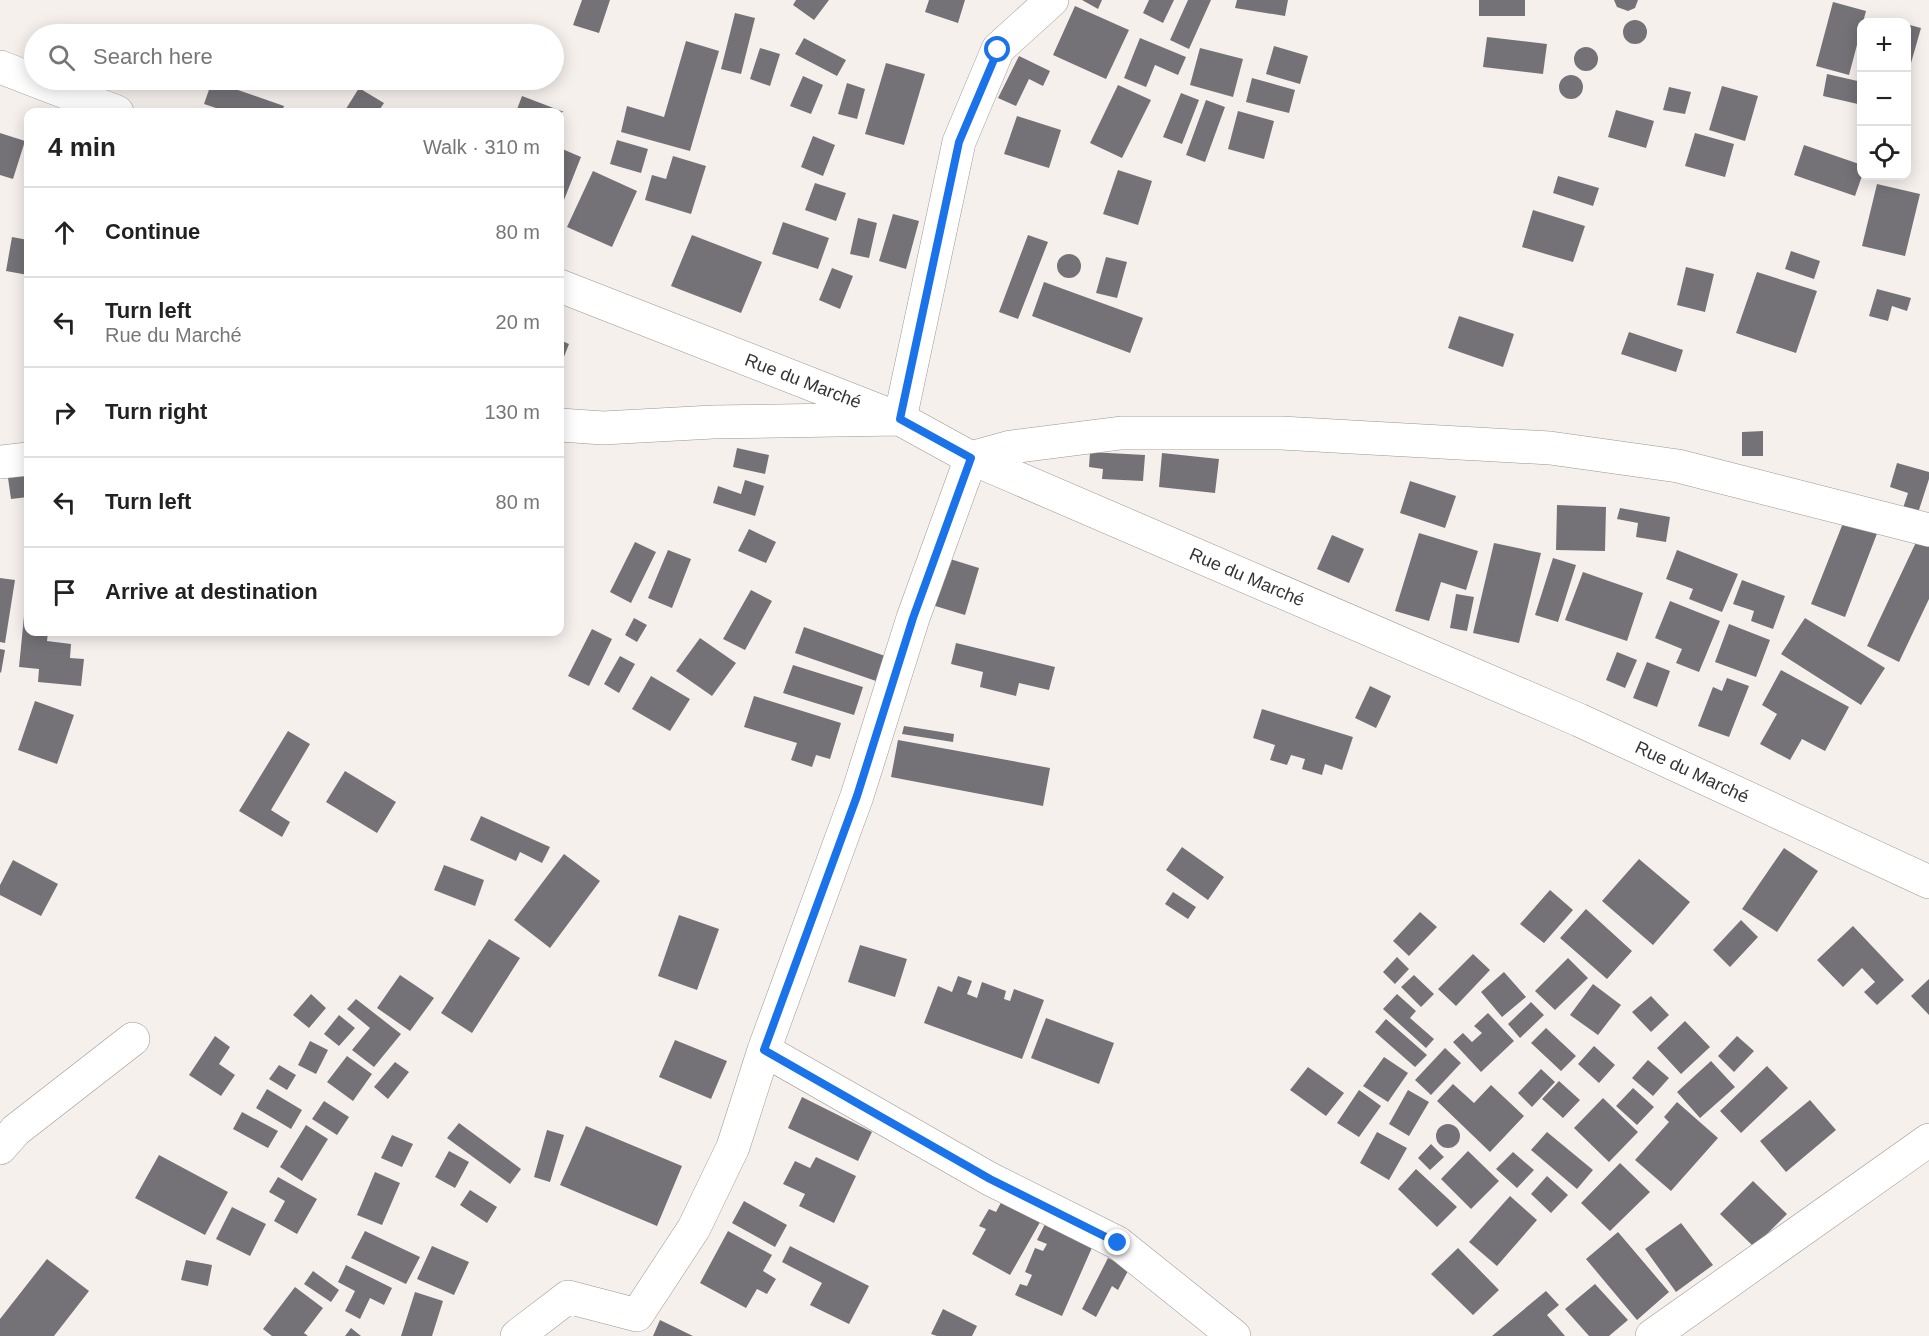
<!DOCTYPE html>
<meta charset="utf-8">
<style>
body{margin:0;font-family:Arial,sans-serif;background:#f6f6f6;color:#222}
.controls{position:absolute;right:18px;top:18px;display:grid;overflow:hidden;border-radius:12px;box-shadow:0 3px 15px #0003}
.controls button{width:54px;height:54px;display:grid;place-items:center;padding:0;border:0;border-bottom:2px solid #e0e0e0;background:#fff;color:#222;font:30px sans-serif}
.stop{position:absolute;width:18px;height:18px;margin:-14px;border:4px solid #1a73e8;border-radius:50%;background:#fff}
.stop.end{background:#1a73e8;border-color:#fff;box-shadow:0 2px 6px #0008}
.list{margin:0;padding:0;list-style:none}
h2{display:flex;justify-content:space-between;align-items:center;height:78px;margin:0;padding:0 24px;font-size:26px}
h2 small{font-size:20px;font-weight:400;color:#767676}
.list li{display:grid;grid-template-columns:39px 1fr auto;gap:18px;align-items:center;box-sizing:border-box;height:90px;padding:0 24px;border-top:2px solid #e0e0e0}
.list b{display:block;font-size:22px;white-space:nowrap}
.list p{margin:0;font-size:20px;white-space:nowrap;color:#767676}
.list em{font-size:20px;font-style:normal;color:#767676}
.icon{flex:none;width:33px;height:33px;fill:none;stroke:currentColor;stroke-width:2;stroke-linecap:round;stroke-linejoin:round}
.map{position:relative;flex:none;width:1929px;height:1336px;overflow:hidden}
.search{position:absolute;background:#fff;box-shadow:0 3px 15px #0003;left:24px;top:24px;width:540px;height:66px;display:flex;align-items:center;gap:15px;box-sizing:border-box;padding:0 21px;border-radius:33px;color:#767676;font-size:22px}
.panel{position:absolute;background:#fff;box-shadow:0 3px 15px #0003;left:24px;top:108px;width:540px;height:528px;border-radius:12px}
.map>svg:first-child{display:block}
.building{fill:#757277}
.lines{fill:none;stroke-linecap:round;stroke-linejoin:round}
.minor-casing{stroke:#9c9693;stroke-width:34}
.minor{stroke:#fff;stroke-width:33}
.route{stroke:#1a73e8;stroke-width:8}
.labels{text-anchor:middle;dominant-baseline:central;stroke-width:6;stroke-linejoin:round;paint-order:stroke}
.street-label{font-size:18px;fill:#373534;stroke:#fff}
</style>
<div class="map">
<svg width="1929" height="1336" viewBox="0 0 1929 1336">
<rect width="100%" height="100%" fill="#f6f0ed"/>
<path class="building" d="M582,0H610L599,33L573,25Z
M796,0H829L814,20L793,5Z
M929,0H965L958,23L925,12Z
M1082,0H1102L1098,9Z
M1149,0H1174L1163,23L1143,13Z
M1188,0H1211L1189,49L1170,40Z
M1237,0H1288L1285,16L1235,8Z
M1479,0H1525V16H1479Z
M1614,0H1638L1635,8L1628,11L1617,7Z
M1833,2L1866,11L1849,75L1816,66Z
M1075,6L1129,30L1106,79L1053,55Z
M735,13L755,18L741,74L721,69Z
M1623 32a12 12 0 1 1 24 0a12 12 0 1 1-24 0Z
M1906,24L1921,28L1907,77H1906Z
M1487,37L1547,44L1543,74L1483,67Z
M804,38L846,60L837,76L795,54Z
M1140,38L1186,57L1178,75L1155,65L1146,87L1124,78Z
M686,41L719,51L690,151L621,132L627,106L664,117Z
M1274,46L1308,56L1300,84L1266,74Z
M1574 59a12 12 0 1 1 24 0a12 12 0 1 1-24 0Z
M760,48L780,54L770,86L750,79Z
M1200,48L1243,59L1233,97L1190,85Z
M1019,56L1050,71L1043,86L1029,79L1016,106L998,98Z
M886,63L925,74L904,145L865,134Z
M1827,74L1862,82V105L1823,96Z
M1559 87a12 12 0 1 1 24 0a12 12 0 1 1-24 0Z
M803,76L823,85L811,114L790,106Z
M1252,78L1295,90L1289,113L1246,102Z
M212,81L284,106L282,112H228L204,104Z
M847,83L865,89L857,119L838,114Z
M1118,85L1151,100L1122,158L1090,143Z
M1722,86L1758,96L1745,141L1709,130Z
M1669,87L1691,92L1685,114L1663,110Z
M359,88L384,103L378,112H344Z
M1181,93L1199,100L1182,144L1163,137Z
M522,96L564,112H562L560,119V112H516Z
M1206,100L1225,107L1205,162L1186,155Z
M1616,110L1654,121L1646,148L1608,137Z
M1238,111L1274,121L1264,159L1228,149Z
M1017,116L1061,130L1049,168L1004,154Z
M0,133L25,141L13,179L0,175Z
M1695,133L1734,144L1725,177L1685,166Z
M813,136L835,145L823,176L801,167Z
M617,140L648,149L641,173L610,164Z
M1804,145L1862,165V176L1855,196L1794,175Z
M560,148L581,157L560,210Z
M673,156L706,166L691,214L645,200L652,175L666,179Z
M1118,170L1152,181L1138,225L1103,214Z
M593,171L637,191L612,247L567,227Z
M1558,176L1599,188L1593,206L1553,193Z
M815,183L846,193L836,221L805,210Z
M1877,184L1920,194L1905,256L1862,246Z
M1533,210L1585,226L1573,262L1522,247Z
M893,214L919,221L906,269L879,261Z
M858,218L877,223L869,258L850,254Z
M783,222L829,238L818,269L772,254Z
M692,235L762,262L741,313L671,286Z
M1028,235L1048,242L1018,319L999,312Z
M12,237L28,240V275L6,271Z
M1791,251L1820,261L1814,279L1785,269Z
M1057 266a12 12 0 1 1 24 0a12 12 0 1 1-24 0Z
M1106,257L1127,262L1117,298L1096,293Z
M1686,267L1714,274L1705,312L1677,305Z
M832,268L853,276L840,309L819,300Z
M1757,272L1817,291L1796,353L1736,333Z
M1044,282L1143,318L1130,353L1032,316Z
M1877,289L1911,298L1907,311L1892,306L1888,321L1869,316Z
M1459,316L1514,334L1503,367L1448,348Z
M1629,332L1683,350L1676,372L1621,354Z
M560,340L569,344L560,367Z
M1763,431V456H1742V432Z
M737,448L769,455L765,474L733,467Z
M1090,452L1145,455L1143,481L1102,479L1103,469L1089,467Z
M1162,453L1219,459L1215,493L1159,487Z
M1897,463L1929,472V479L1918,513L1903,508L1908,493L1890,487Z
M28,475V497L11,499L8,478Z
M745,480L764,486L755,516L713,503L718,486L741,494Z
M1410,481L1456,496L1445,528L1400,513Z
M1557,505L1606,507L1605,551L1556,550Z
M1620,508L1670,517L1666,542L1636,537L1638,523L1617,519Z
M1845,518L1878,531L1845,617L1811,604Z
M749,529L776,542L766,563L738,551Z
M1419,533L1478,551L1466,590L1441,582L1429,621L1395,611Z
M1332,535L1364,549L1349,583L1317,569Z
M1918,538L1929,544V599L1899,662L1867,646Z
M635,542L656,552L631,603L610,592Z
M1494,543L1541,553L1519,643L1473,633Z
M668,550L691,559L672,608L648,598Z
M1677,550L1738,574L1722,612L1689,599L1693,589L1666,579Z
M947,558L979,568L965,615L932,605Z
M1553,558L1576,565L1558,622L1535,615Z
M1583,572L1643,593L1627,641L1565,620Z
M0,578L15,580L5,643L0,642Z
M1742,580L1785,596L1773,629L1751,621L1754,611L1733,604Z
M751,590L772,601L745,650L723,639Z
M1456,594L1474,597L1467,631L1450,628Z
M1670,601L1720,621L1699,672L1676,663L1682,649L1655,638Z
M25,606L28,607V632H48L47,641L71,644L70,658L84,659L81,686L38,682L39,669L19,667Z
M634,618L647,625L637,642L625,635Z
M1805,618L1885,668L1861,705L1781,654Z
M1729,624L1770,640L1756,677L1715,662Z
M804,627L885,656L876,681L795,653Z
M592,629L612,639L589,686L568,676Z
M700,638L736,663L712,696L676,671Z
M956,643L1055,667L1049,690L1019,683L1016,696L980,687L983,672L951,664Z
M0,649L5,650L1,673L0,672Z
M1617,652L1637,660L1625,688L1606,680Z
M620,656L635,664L619,693L604,684Z
M1647,662L1670,671L1657,707L1633,698Z
M793,665L863,687L854,715L783,693Z
M1781,670L1849,707L1825,751L1802,739L1790,760L1760,744L1777,714L1762,705Z
M651,676L690,699L670,731L632,709Z
M1727,678L1749,686L1729,737L1698,726L1713,687L1722,691Z
M1370,686L1391,696L1376,728L1355,718Z
M754,696L841,723L830,759L816,755L812,767L791,760L797,743L744,727Z
M35,701L74,715L57,764L18,750Z
M1262,709L1353,737L1342,770L1325,764L1322,775L1302,769L1305,759L1291,755L1287,765L1270,760L1275,745L1253,738Z
M904,726L954,734L953,742L902,734Z
M288,731L310,744L271,810L290,822L282,837L239,811Z
M898,740L1050,768L1043,806L891,777Z
M345,771L396,802L377,833L326,802Z
M481,816L550,847L542,863L520,852L516,861L470,840Z
M1182,847L1224,877L1208,900L1166,870Z
M1784,848L1818,871L1777,932L1742,909Z
M564,854L600,881L550,948L514,920Z
M1639,859L1690,902L1653,945L1602,901Z
M13,860L58,884L41,916L0,895V885Z
M444,865L484,880L475,906L434,890Z
M1550,890L1573,910L1544,943L1520,924Z
M1173,892L1196,907L1188,919L1165,904Z
M1586,909L1632,951L1607,979L1560,938Z
M1420,912L1437,927L1409,956L1393,941Z
M679,915L719,929L697,990L658,976Z
M1741,920L1758,937L1730,967L1713,950Z
M1853,926L1904,980L1877,1005L1864,992L1875,982L1862,968L1843,987L1817,960Z
M489,939L520,958L472,1033L441,1013Z
M860,945L907,959L895,997L848,982Z
M1473,954L1490,970L1456,1006L1438,989Z
M1397,957L1409,969L1395,984L1383,972Z
M1568,958L1588,978L1555,1010L1535,991Z
M1504,972L1526,997L1502,1017L1481,992Z
M400,975L434,998L410,1031L377,1008Z
M1414,975L1434,994L1421,1007L1401,987Z
M958,976L972,981L967,994L977,998L982,982L1006,991L1004,999L1010,1001L1014,989L1044,1000L1022,1059L924,1023L938,986L952,992Z
M1929,979V1015L1911,996Z
M1593,984L1621,1005L1598,1035L1570,1015Z
M311,994L326,1008L309,1028L293,1015Z
M1397,994L1416,1011L1410,1018L1434,1039L1426,1048L1383,1009Z
M1651,996L1669,1015L1651,1032L1632,1012Z
M356,999L401,1034L374,1067L352,1050L370,1028L347,1009Z
M1531,1002L1544,1015L1520,1038L1508,1024Z
M1488,1013L1514,1041L1481,1072L1453,1042L1463,1033L1472,1042L1482,1033L1474,1026Z
M339,1015L355,1028L339,1046L324,1034Z
M1046,1018L1114,1043L1099,1084L1031,1058Z
M1386,1019L1427,1055L1415,1067L1375,1032Z
M1685,1021L1710,1047L1681,1074L1657,1048Z
M1546,1028L1576,1056L1561,1071L1531,1043Z
M215,1036L230,1047L219,1064L235,1075L221,1096L189,1075Z
M1737,1036L1754,1051L1734,1072L1718,1056Z
M675,1040L727,1061L711,1099L659,1077Z
M310,1041L328,1050L316,1074L298,1065Z
M1594,1046L1615,1065L1599,1083L1578,1064Z
M1445,1048L1461,1063L1431,1095L1415,1080Z
M347,1056L372,1074L353,1101L327,1082Z
M1384,1057L1408,1073L1388,1102L1363,1086Z
M1648,1060L1669,1078L1653,1096L1632,1078Z
M1711,1061L1735,1087L1700,1118L1677,1092Z
M395,1062L409,1072L388,1099L374,1087Z
M279,1065L296,1075L287,1090L269,1079Z
M1767,1066L1788,1088L1741,1133L1720,1111Z
M1308,1067L1344,1093L1326,1116L1290,1090Z
M1541,1069L1555,1082L1532,1107L1518,1093Z
M1559,1081L1580,1100L1563,1118L1542,1099Z
M1453,1084L1474,1103L1491,1085L1524,1116L1490,1152L1437,1101Z
M1633,1088L1654,1107L1637,1125L1616,1106Z
M267,1089L302,1110L291,1129L256,1108Z
M1359,1090L1381,1106L1359,1137L1337,1123Z
M1408,1090L1429,1102L1409,1136L1389,1124Z
M802,1097L872,1132L858,1161L788,1128Z
M1603,1098L1638,1132L1609,1162L1574,1128Z
M1810,1100L1836,1130L1786,1172L1760,1141Z
M324,1101L349,1117L337,1135L312,1119Z
M1677,1102L1718,1138L1671,1191L1635,1160L1669,1122L1664,1117Z
M242,1112L278,1131L268,1148L233,1129Z
M459,1123L521,1169L510,1184L447,1138Z
M1436 1136a12 12 0 1 1 24 0a12 12 0 1 1-24 0Z
M306,1125L328,1139L302,1181L280,1167Z
M586,1126L682,1166L657,1226L560,1185Z
M547,1130L564,1135L550,1182L534,1177Z
M1377,1132L1407,1148L1389,1180L1360,1163Z
M1547,1132L1593,1170L1577,1189L1531,1150Z
M392,1135L413,1144L402,1167L381,1158Z
M1431,1144L1444,1157L1430,1170L1418,1158Z
M449,1151L469,1162L455,1188L435,1177Z
M1468,1151L1499,1181L1471,1209L1441,1179Z
M1513,1152L1534,1170L1517,1188L1496,1169Z
M159,1155L228,1192L205,1235L135,1198Z
M816,1157L856,1176L834,1223L799,1206L805,1194L783,1184L795,1161L810,1168Z
M1620,1163L1650,1192L1610,1231L1581,1203Z
M1416,1169L1457,1207L1437,1227L1398,1189Z
M375,1172L400,1183L382,1225L357,1215Z
M1547,1176L1568,1195L1551,1213L1531,1194Z
M278,1177L317,1199L297,1234L274,1221L285,1201L269,1192Z
M1753,1181L1787,1214L1754,1247L1720,1214Z
M470,1190L497,1207L487,1223L460,1205Z
M1005,1195L1043,1217L1010,1275L972,1254L986,1229L979,1226L989,1209L996,1212Z
M1510,1196L1537,1220L1497,1266L1469,1242Z
M744,1201L787,1225L775,1247L732,1223Z
M232,1207L266,1224L250,1256L216,1239Z
M1046,1222L1094,1243L1062,1316L1015,1295L1020,1284L1027,1286L1032,1275L1025,1272L1035,1248L1043,1251L1047,1244L1037,1240Z
M1681,1223L1713,1265L1676,1292L1645,1249Z
M365,1231L420,1257L406,1284L351,1258Z
M728,1231L772,1255L763,1271L776,1279L767,1294L757,1289L746,1308L700,1283Z
M1618,1232L1669,1292L1637,1320L1586,1259Z
M432,1246L469,1262L454,1295L417,1279Z
M790,1246L869,1286L849,1324L810,1305L822,1283L782,1262Z
M1458,1248L1499,1290L1473,1315L1431,1274Z
M1108,1258L1129,1269L1118,1290L1112,1286L1096,1317L1082,1309Z
M47,1259L89,1291L54,1336H0V1319Z
M186,1260L212,1265L208,1286L181,1280Z
M346,1265L392,1288L384,1305L370,1298L360,1319L345,1311L355,1291L338,1282Z
M313,1271L339,1290L331,1302L304,1284Z
M1595,1284L1628,1320L1609,1336H1589L1565,1309Z
M295,1287L323,1308L304,1333L308,1336H272L263,1329Z
M1546,1291L1559,1305L1547,1315L1565,1336H1492Z
M415,1292L443,1301L432,1336H401Z
M943,1309L977,1326L972,1336H937L931,1334Z
M660,1320L693,1336H653Z
M351,1328L361,1336H345Z"/>
<g class="lines">
<defs>
<path id="minor" d="M0,67L117,112
M560,286L900,419L971,458L1579,720L1929,882
M560,425L603,428L713,422L900,419L959,142L998,49L1052,0
M0,462L28,459
M764,1050L990,1179L1118,1243L1234,1336
M0,1148L16,1130L133,1039
M517,1336L568,1297L637,1315L694,1228L733,1147L764,1050L857,796L913,618L971,458L1011,447L1121,433H1281L1550,448L1678,466L1929,530
M1652,1336L1929,1140"/>
</defs>
<use href="#minor" class="minor-casing"/>
<use href="#minor" class="minor"/>
</g>
<g class="lines">
<path class="route" d="M998,50L959,142L900,419L971,458L913,618L857,796L764,1050L990,1179L1118,1243"/>
</g>
<g class="labels">
<g class="street-label">
<text transform="translate(803 381) rotate(21)">Rue du Marché</text>
<text transform="translate(1247 577) rotate(23)">Rue du Marché</text>
<text transform="translate(1692 772) rotate(25)">Rue du Marché</text>
</g>
</g>
</svg>
<div class="controls">
<button>+</button>
<button>−</button>
<button><svg class="icon" aria-label="locate" viewBox="0 0 24 24"><circle cx="12" cy="12" r="6"/><path d="M12 2v4M12 18v4M2 12h4M18 12h4"/></svg></button>
</div>
<div class="stop" style="left:998px;top:50px"></div>
<div class="stop end" style="left:1118px;top:1243px"></div>
<div class="search"><svg class="icon" aria-label="search" viewBox="0 0 24 24"><circle cx="10" cy="10" r="6"/><path d="M15 15l6 6"/></svg>Search here</div>
<section class="panel">
<h2>4 min<small>Walk · 310 m</small></h2>
<ul class="list">
<li><svg class="icon" aria-label="ahead" viewBox="0 0 24 24"><path d="M12 20V5M6 11l6-6 6 6"/></svg><div><b>Continue</b></div><em>80 m</em></li>
<li><svg class="icon" aria-label="left" viewBox="0 0 24 24"><path d="M17 20v-9H6M10 6l-5 5 5 5"/></svg><div><b>Turn left</b><p>Rue du Marché</p></div><em>20 m</em></li>
<li><svg class="icon" aria-label="right" viewBox="0 0 24 24"><path d="M7 20v-9h11M14 6l5 5-5 5"/></svg><div><b>Turn right</b></div><em>130 m</em></li>
<li><svg class="icon" aria-label="left" viewBox="0 0 24 24"><path d="M17 20v-9H6M10 6l-5 5 5 5"/></svg><div><b>Turn left</b></div><em>80 m</em></li>
<li><svg class="icon" aria-label="arrive" viewBox="0 0 24 24"><path d="M6 21V4h12l-3 4 3 4H6"/></svg><div><b>Arrive at destination</b></div></li>
</ul>
</section>
</div>
